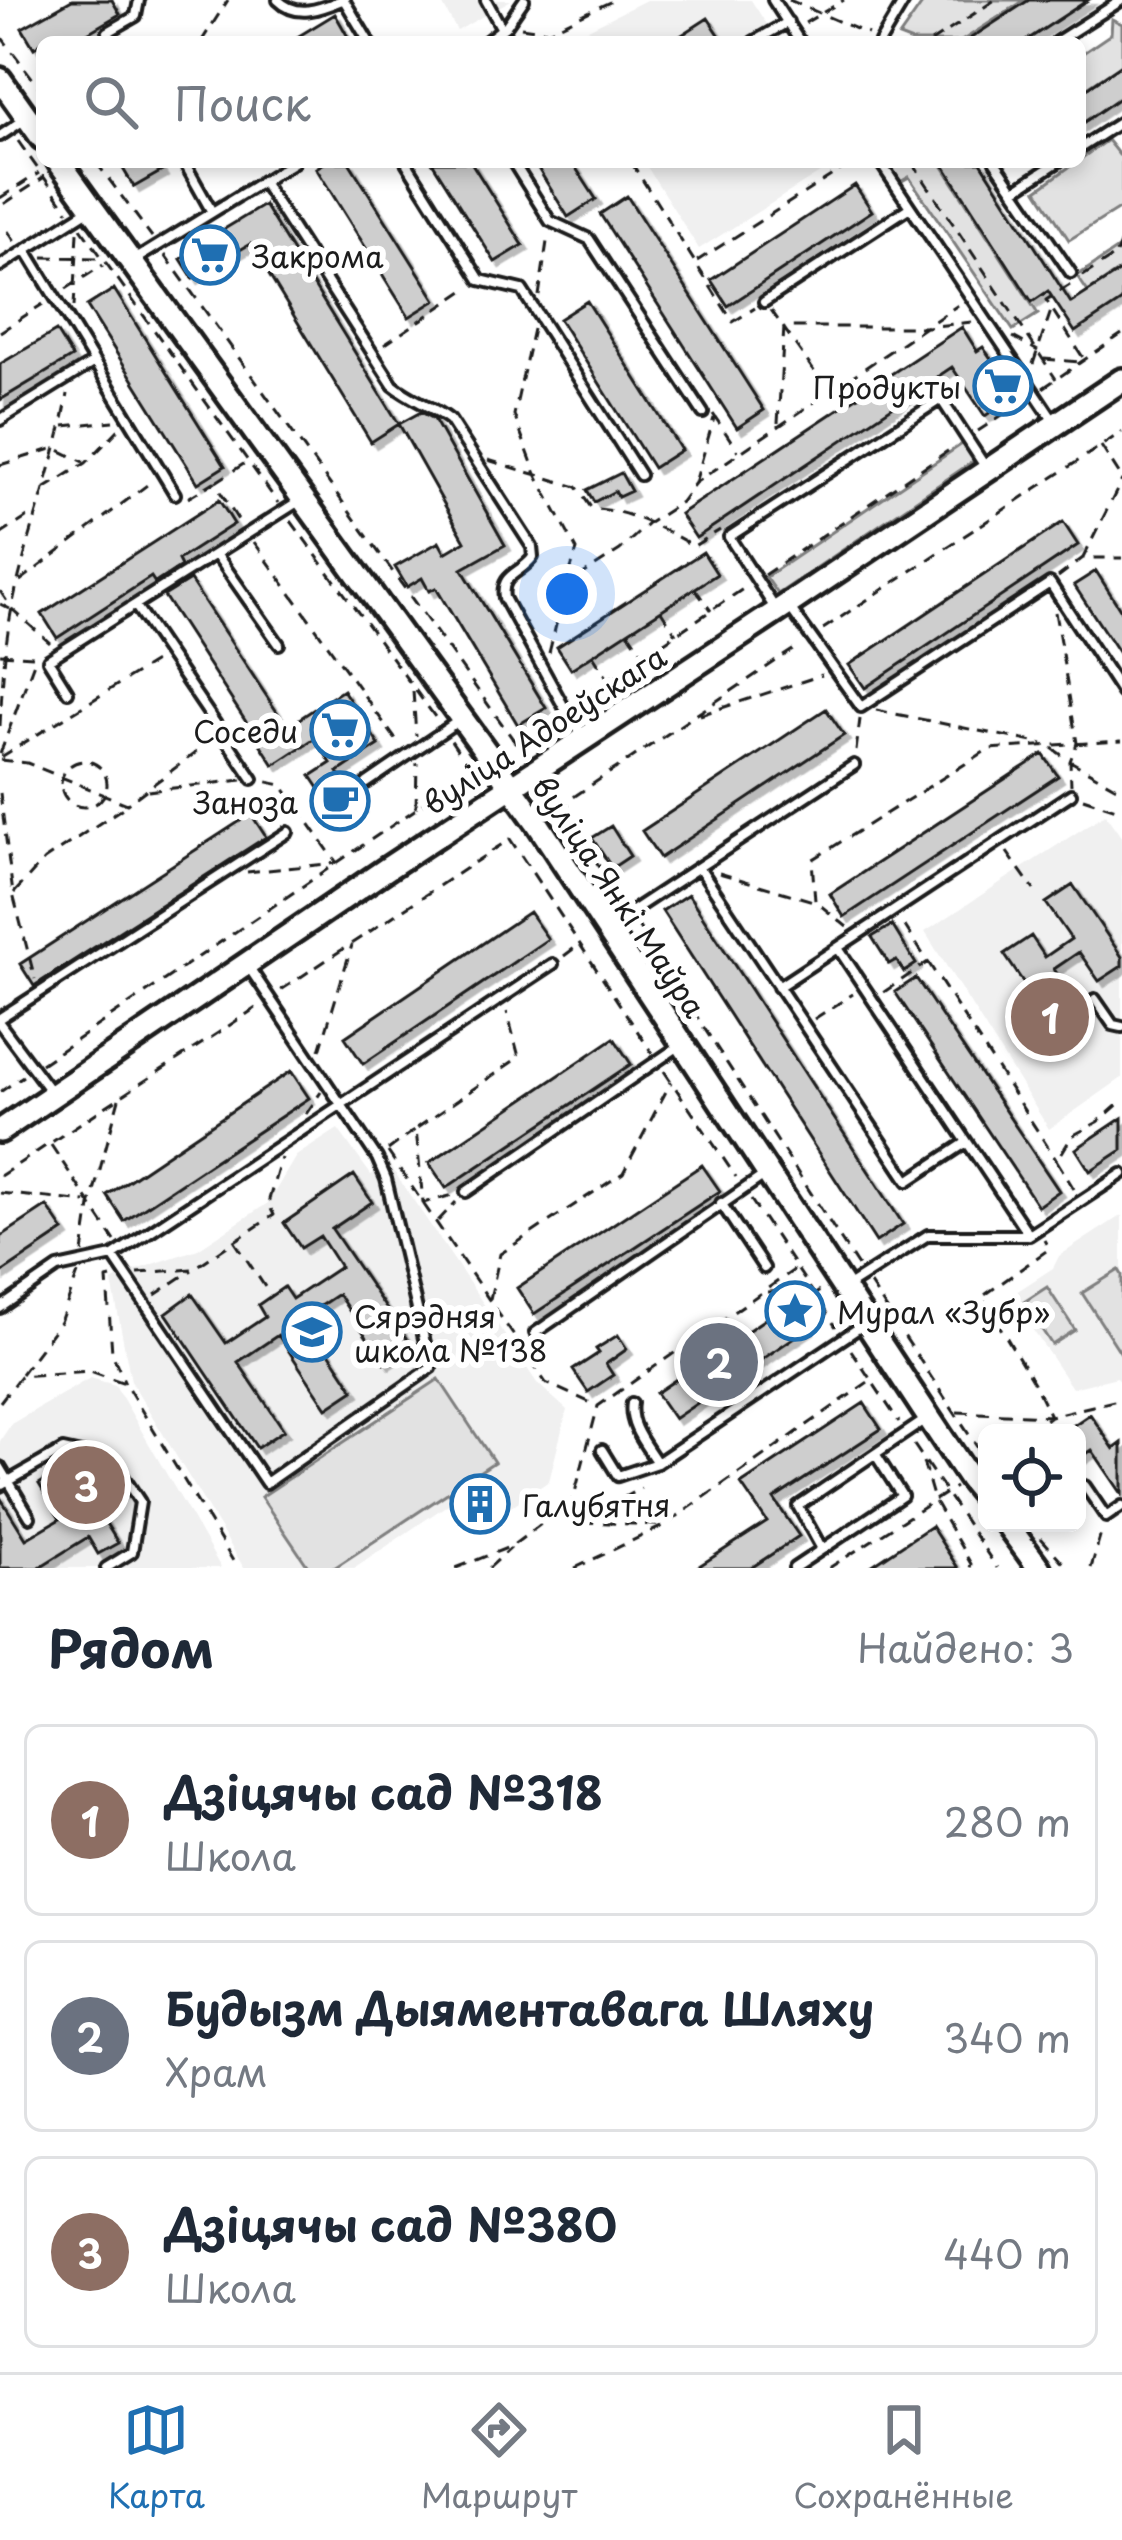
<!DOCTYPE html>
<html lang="ru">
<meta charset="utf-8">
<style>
body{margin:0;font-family:"Playpen Sans",sans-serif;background:#f2f2f3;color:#1f2937}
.controls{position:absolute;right:36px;bottom:36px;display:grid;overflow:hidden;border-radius:18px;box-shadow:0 6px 18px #0003}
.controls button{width:108px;height:108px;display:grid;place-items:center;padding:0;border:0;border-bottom:3px solid #e0e1e3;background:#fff;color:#1f2937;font:60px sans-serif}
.you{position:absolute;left:567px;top:594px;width:42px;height:42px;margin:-30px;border:9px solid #fff;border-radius:50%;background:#1a73e8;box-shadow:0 0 0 18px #1a73e833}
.badge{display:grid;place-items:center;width:78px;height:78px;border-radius:50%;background:#1f6fb2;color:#fff;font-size:39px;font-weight:700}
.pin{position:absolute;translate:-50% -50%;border:6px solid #fff;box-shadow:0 3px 12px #0006}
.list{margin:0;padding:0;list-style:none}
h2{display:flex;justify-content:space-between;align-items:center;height:156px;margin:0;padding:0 48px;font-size:51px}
h2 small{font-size:39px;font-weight:400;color:#747a83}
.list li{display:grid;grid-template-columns:78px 1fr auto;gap:36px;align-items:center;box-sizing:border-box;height:192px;margin:0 24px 24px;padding:0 24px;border:3px solid #e0e1e3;border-radius:18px}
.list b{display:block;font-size:45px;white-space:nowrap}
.list p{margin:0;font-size:39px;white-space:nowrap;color:#747a83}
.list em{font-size:39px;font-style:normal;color:#747a83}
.icon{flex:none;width:66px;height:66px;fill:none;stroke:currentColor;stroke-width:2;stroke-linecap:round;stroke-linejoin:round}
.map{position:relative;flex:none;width:1122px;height:1568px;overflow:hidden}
.search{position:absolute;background:#fff;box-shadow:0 6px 18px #0003;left:36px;right:36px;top:36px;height:132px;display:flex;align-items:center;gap:30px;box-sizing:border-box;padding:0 42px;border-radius:18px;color:#747a83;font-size:45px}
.sheet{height:804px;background:#fff}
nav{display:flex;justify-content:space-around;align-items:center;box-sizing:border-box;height:168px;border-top:3px solid #e0e1e3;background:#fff;font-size:33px;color:#747a83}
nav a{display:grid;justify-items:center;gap:6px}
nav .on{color:#1f6fb2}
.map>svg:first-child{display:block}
.built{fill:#f0f0f0}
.green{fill:#e2e2e2;stroke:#7f7f7f;stroke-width:3}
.building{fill:#cecece;stroke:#1c1c1c;stroke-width:3;filter:url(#shadow)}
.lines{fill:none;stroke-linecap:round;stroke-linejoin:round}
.lane-casing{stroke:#1c1c1c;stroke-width:16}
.secondary-casing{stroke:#1c1c1c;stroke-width:30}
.path{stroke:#1c1c1c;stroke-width:3;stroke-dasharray:12 9;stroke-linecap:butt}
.lane{stroke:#fff;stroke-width:8}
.secondary{stroke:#fff;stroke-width:21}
.labels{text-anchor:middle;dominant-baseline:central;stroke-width:12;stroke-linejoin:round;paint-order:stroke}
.poi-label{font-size:30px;fill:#1c1c1c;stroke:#fff;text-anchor:start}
.street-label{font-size:30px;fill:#1c1c1c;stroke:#fff}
</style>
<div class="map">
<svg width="1122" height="1568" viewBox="0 0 1122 1568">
<defs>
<filter id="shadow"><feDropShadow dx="5.5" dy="5.5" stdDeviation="0" flood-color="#0004"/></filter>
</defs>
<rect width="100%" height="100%" fill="#fff"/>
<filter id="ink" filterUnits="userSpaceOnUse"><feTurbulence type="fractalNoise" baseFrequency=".00833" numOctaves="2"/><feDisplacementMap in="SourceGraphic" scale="24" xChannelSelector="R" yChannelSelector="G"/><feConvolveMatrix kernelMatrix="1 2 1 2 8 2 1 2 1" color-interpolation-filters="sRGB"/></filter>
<g filter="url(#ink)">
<path class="built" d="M440,0H511L457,31Z
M646,0H751L778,42L566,40Z
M644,162H837L699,249Z
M1105,814L1122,838V1078L1049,1129L925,932Z
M338,1129L371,1175L389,1164L537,1383L567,1410L549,1481L509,1508L488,1477L355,1568H244L131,1381L112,1282L124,1274L198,1249L268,1203L296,1156Z
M1122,1215V1383L1117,1377L1072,1388L1010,1296L1053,1268L1059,1256Z
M90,1378L115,1385L221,1568H0V1441L11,1424Z"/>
<path class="green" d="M925,0H1025L960,42H912L899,37Z
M1112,19L1122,24V64L1080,92V55L1111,34Z
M1107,140L1119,155L1122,154V207L1069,240L1037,190Z
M879,162H940L1038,314L1013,330L909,177L895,185Z
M1122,246V269L1088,292L1077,276Z
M965,442L975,460L778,594L766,577Z
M1119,1270L1122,1275V1355L1082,1293Z
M1047,1287L1075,1330L1052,1345L1024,1302Z
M439,1379L494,1462L334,1568H309L261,1497Z"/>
<path class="building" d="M72,0H112L120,14L84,35L88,42H42L34,48L22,28Z
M1029,0H1088L1024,42H965Z
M335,14L351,42H289Z
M708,18L724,42H671Z
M1122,64V96L1080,125V93Z
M119,162H156L162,171L134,187Z
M326,162H349L436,300L409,317L316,168Z
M432,162H471L523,245L495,262Z
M534,162H572L596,199L568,217Z
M942,162H981L1071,303L1122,270V301L1075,332L1048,291L1032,302Z
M855,185L872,211L728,306L711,280Z
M627,196L764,410L737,428L600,214Z
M264,205L399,424L371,442L250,244L193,278L181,259L199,249L195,242L219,228L221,231Z
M114,289L225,466L198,483L87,306Z
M587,301L681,450L653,468L559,319Z
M962,327L977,351L983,347L1016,395L985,416L952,367L696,538L680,514Z
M56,331L72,357L0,400V364Z
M421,412L434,419L505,545L462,569L546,708L518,725L436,588L429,591L422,578L407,587L395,567L439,542L445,553L465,541L399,424Z
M621,473L631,491L618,497L615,491L594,502L587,490Z
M219,500L234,524L178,560L181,566L155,583L151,577L57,638L42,614Z
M1063,522L1078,545L865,688L849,665Z
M703,552L717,574L571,669L557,647Z
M1096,571L1122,612V658L1074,585Z
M190,580L287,727L343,690L379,745L338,772L361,807L341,821L311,776L331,763L315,738L274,765L164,596Z
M826,709L844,735L660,858L642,831Z
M1043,754L1058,776L844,917L830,894Z
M251,814L266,837L34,986L20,964Z
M611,826L630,856L612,868L592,838Z
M1073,885L1122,957V966L1099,981L1079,952L1054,969L1084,1014L1057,1032L1004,954L1031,936L1045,957L1071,939L1046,903Z
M688,894L903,1224L876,1242L662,911Z
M529,912L548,939L363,1064L345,1037Z
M892,925L916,964L904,972L896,960L889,964L872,937Z
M916,978L1059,1191L1038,1206L895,992Z
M614,1038L631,1064L446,1188L429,1163Z
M291,1071L309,1098L124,1221L107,1195Z
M1122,1118V1150L1090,1171L1076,1149Z
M702,1165L720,1191L534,1314L517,1288Z
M354,1175L372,1202L332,1229L411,1345L384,1363L338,1294L305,1316L354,1390L327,1408L278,1335L238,1362L284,1430L257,1448L166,1313L192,1294L226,1343L265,1317L258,1305L284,1287L292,1299L340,1267L320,1236L301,1248L284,1223Z
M47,1206L64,1231L0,1274V1237Z
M790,1302L808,1328L674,1419L656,1393Z
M618,1335L627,1349L606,1364L613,1375L588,1392L573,1370L599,1353L596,1349Z
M864,1403L881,1429L774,1499L799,1536L751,1568H696L767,1522L741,1484Z
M1090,1414L1114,1449L1122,1443V1494L1092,1450L1077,1460V1433H1062Z
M58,1472L72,1494L106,1473L119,1494L96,1507L118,1543L98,1554L88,1537L38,1568H0V1497L26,1539L60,1519L39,1484Z
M931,1526L958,1568H868Z"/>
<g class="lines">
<defs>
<path id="lane" d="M278,0C297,19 320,9 342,0
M344,0L369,42
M486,0L502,29
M773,0L800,42
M114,42L108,32L136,16L139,0
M485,42L506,26L524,0
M753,42L788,22
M880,42L905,0
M1056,42L1122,0
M0,136L24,120
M1080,148L1122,121
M184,162L212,212
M406,162L480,280L522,290L640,475
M513,162L550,221L589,239L703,413
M880,162L1055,423
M995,162L1071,273
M262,181L393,385C411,400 432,406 450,420L532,547L533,557C521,574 500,573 504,598L565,709L584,737
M1015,190L1058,162
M26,250L175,494
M133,261L294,162
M0,266L90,209
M764,302L910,207
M0,420L94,362
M216,554L279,644
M135,605L253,779
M791,609L861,707L1050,583L1122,693
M776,610L729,537L941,399L986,468
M68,692L48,660L299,501
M367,783L461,719
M699,867L908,1181L967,1142
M609,926L854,765
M838,948L1029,1235
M778,987L1071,794
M1095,999L1113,1025L1122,1027
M0,1018L288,832
M0,1024L53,1095
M466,1192L682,1044
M721,1203L764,1268
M113,1256L266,1483L431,1368L386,1179L377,1158L248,966
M845,1288L928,1235H1029L1122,1174
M0,1308L58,1268L113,1256L553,964
M535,1333L766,1174
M632,1403C628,1425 646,1445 657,1463
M602,1450L618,1476L657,1463L866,1323
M0,1467L30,1517
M0,1486L63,1450L113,1461L140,1502L132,1552L106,1568
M1077,1491L1085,1486L1106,1517L1122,1506
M822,1549L798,1506L925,1420
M794,1568L902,1496L876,1455"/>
<path id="secondary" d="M0,79L42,138
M59,162L536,821L929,1418L969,1478L987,1500
M0,1131L388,868L787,605L1122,380
M1006,1523L1039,1568"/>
</defs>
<use href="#lane" class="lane-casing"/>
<use href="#secondary" class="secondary-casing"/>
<path class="path" d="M789,0L868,34
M805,23L844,0
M521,27L548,31L614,0
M0,35L42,91
M201,42L228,0
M931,42L995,0
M18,141L68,211
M96,162L152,237
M631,162L733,322L755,308
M912,162L1056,379
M0,198L39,173
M4,204L43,178
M81,228L278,503
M8,231L15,242
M1116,254L1122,239
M165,255L515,742L557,714
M43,257L99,258
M697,261L853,162
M1083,276L1122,251
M1070,285L1046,300L1084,359
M66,289L103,265
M539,296L548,235
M74,307L78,232
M771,310L828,391
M533,329L514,415L536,474L577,550L566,584
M0,332L43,304
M1013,337L1038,351
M384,345L470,287
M1044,359L1081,362
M1033,364L1051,311
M1043,388L1122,334
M713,414L738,451
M778,423L784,327H927L972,322
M64,426L114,421
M978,431L1025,400
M1101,446L1121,477
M488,460L577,487L592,509C629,509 662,529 694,546L720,530
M0,465L55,448L84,462
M216,482L248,461
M695,483L714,418
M44,489L86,463L120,428
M188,498L214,482L241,525
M291,521L438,721
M0,535L34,513
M254,542L399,744
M1083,558L1122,480
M764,575L955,446
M1058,577L1083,558H1122
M20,581L151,482
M695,589L711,611
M0,591L12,609L50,643
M0,604L10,609
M661,611L676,634
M1055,612L1077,743L1070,761L1071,785
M823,629L1122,432
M628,632L644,655
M549,653L566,585L620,550L649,523L681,502L695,483L958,305
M0,654L34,656
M593,655L608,679
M413,691L416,736
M575,702L746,587
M876,710L1043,744
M700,715L822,675
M0,726C2,688 4,650 11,613C25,539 55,468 68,394
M1052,748L1070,761L1122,790
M856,751L860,719
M0,754L36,657
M1,757L156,661
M0,760L27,763L127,804L214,739
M61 784a23 23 0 1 1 46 0a23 23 0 1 1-46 0Z
M148,791L242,780
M0,793L13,894L35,979
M1083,798L1122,811
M416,808L417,763
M1007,852L1034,890
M247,872L337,863L282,785L263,781
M719,873L813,901
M14,893L44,860L124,807
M623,903L566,815L569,800L800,645
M635,921L858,1266
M847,927L815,901L812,860L989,749L1122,741
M564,956L580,944
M928,962L1057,1161
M281,990L510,839L652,1053
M884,992L928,962L901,920
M814,1019L853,994
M320,1050L352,945
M41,1064L472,771L450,739
M664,1071L736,1177
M0,1092L23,1076
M306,1114L321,1092
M417,1128L519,1057L507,1012
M51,1145L115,1241
M388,1150L416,1129L423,1203L453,1195
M388,1152L546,1383L598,1406
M0,1176L259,1006
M1074,1189L1057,1161L1072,1136L1098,1122L1122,1101
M0,1193L86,1202
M751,1200L836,1327
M438,1221L456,1202
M235,1242L271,1296
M83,1253L90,1206L119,1099
M138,1273L193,1269L274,1215L268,1203L281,1158
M111,1278L107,1279L112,1353L125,1383
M870,1284L987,1462
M767,1292L797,1291L814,1295L821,1290
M155,1295L192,1270
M490,1299L500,1254L623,1173L671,1082
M851,1350L899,1422
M21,1374L60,1322L78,1274
M0,1402L20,1376L90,1371L125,1383L233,1561L234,1568
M957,1412L1050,1416L1122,1399
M1029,1433L1050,1416L1034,1383L982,1297L1049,1249L1044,1240
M914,1445L997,1568
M923,1462L934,1500L971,1564L970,1568
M568,1507L581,1522L659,1525
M585,1519L641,1488
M1041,1538L1068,1568
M456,1568L512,1546L573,1500L598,1406L794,1270
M489,1568L511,1548
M575,1568L665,1525L871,1380
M829,1568L955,1487
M1091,1568L1102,1530"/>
<use href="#lane" class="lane"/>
<use href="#secondary" class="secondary"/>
</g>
</g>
<defs>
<symbol id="supermarket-ring" viewBox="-11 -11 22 22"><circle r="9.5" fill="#fff" stroke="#1f6fb2" stroke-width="1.5"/><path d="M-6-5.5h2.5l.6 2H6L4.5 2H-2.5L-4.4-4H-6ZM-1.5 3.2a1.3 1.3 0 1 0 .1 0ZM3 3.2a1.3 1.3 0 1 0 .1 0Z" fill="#1f6fb2"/></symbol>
<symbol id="cafe-ring" viewBox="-11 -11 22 22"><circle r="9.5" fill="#fff" stroke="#1f6fb2" stroke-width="1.5"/><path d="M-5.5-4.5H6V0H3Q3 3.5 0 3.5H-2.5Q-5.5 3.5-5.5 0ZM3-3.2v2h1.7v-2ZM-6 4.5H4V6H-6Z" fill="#1f6fb2"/></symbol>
<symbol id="sight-ring" viewBox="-11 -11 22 22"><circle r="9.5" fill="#fff" stroke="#1f6fb2" stroke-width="1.5"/><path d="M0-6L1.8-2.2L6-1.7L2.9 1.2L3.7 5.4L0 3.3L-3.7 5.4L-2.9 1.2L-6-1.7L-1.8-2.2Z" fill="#1f6fb2"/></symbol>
<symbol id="school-ring" viewBox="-11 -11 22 22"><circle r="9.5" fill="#fff" stroke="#1f6fb2" stroke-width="1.5"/><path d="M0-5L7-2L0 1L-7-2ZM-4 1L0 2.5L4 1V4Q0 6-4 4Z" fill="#1f6fb2"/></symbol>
<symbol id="building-ring" viewBox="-11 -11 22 22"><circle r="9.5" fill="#fff" stroke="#1f6fb2" stroke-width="1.5"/><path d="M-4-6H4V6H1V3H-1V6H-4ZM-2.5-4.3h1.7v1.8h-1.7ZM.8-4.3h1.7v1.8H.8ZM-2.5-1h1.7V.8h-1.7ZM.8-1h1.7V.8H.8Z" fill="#1f6fb2"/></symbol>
</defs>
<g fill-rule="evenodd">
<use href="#supermarket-ring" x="177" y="222" width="66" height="66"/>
<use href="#supermarket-ring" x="970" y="353" width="66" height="66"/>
<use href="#supermarket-ring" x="307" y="697" width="66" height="66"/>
<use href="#cafe-ring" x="307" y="768" width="66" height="66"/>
<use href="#sight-ring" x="762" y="1278" width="66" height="66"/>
<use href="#school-ring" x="279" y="1299" width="66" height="66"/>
<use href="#building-ring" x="447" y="1471" width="66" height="66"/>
</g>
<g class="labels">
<g class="poi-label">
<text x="252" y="255">Закрома</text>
<text x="961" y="386" text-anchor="end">Продукты</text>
<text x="298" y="730" text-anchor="end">Соседи</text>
<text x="298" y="801" text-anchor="end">Заноза</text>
<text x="837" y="1311">Мурал «Зубр»</text>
<text x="354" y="1315">Сярэдняя<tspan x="354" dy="34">школа №138</tspan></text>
<text x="522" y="1504">Галубятня</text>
</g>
<g class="street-label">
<text transform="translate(544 729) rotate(-33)">вуліца Адоеўскага</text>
<text transform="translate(620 896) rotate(56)">вуліца Янкі Маўра</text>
</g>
</g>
</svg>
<div class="controls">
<button><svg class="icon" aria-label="locate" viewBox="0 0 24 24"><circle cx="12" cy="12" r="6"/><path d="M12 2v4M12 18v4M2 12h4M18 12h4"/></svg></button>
</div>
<div class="you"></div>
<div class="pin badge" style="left:1050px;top:1017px;background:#8d6e63">1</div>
<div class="pin badge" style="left:719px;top:1362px;background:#6b7280">2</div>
<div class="pin badge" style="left:86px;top:1485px;background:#8d6e63">3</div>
<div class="search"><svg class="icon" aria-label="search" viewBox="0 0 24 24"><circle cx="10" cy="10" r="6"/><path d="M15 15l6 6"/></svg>Поиск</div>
</div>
<section class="sheet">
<h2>Рядом<small>Найдено: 3</small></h2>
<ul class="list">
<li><span class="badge" style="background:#8d6e63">1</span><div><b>Дзіцячы сад №318</b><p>Школа</p></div><em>280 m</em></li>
<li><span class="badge" style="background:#6b7280">2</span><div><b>Будызм Дыяментавага Шляху</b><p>Храм</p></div><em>340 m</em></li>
<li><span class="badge" style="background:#8d6e63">3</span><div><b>Дзіцячы сад №380</b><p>Школа</p></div><em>440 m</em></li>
</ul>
</section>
<nav>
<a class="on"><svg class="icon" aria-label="map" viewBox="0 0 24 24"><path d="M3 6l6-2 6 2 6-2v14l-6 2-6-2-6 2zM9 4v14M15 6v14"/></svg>Карта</a>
<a><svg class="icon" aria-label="directions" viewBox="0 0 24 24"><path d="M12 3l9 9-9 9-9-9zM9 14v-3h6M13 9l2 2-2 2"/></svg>Маршрут</a>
<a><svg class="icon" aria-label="saved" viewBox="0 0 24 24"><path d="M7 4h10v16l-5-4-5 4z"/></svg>Сохранённые</a>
</nav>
